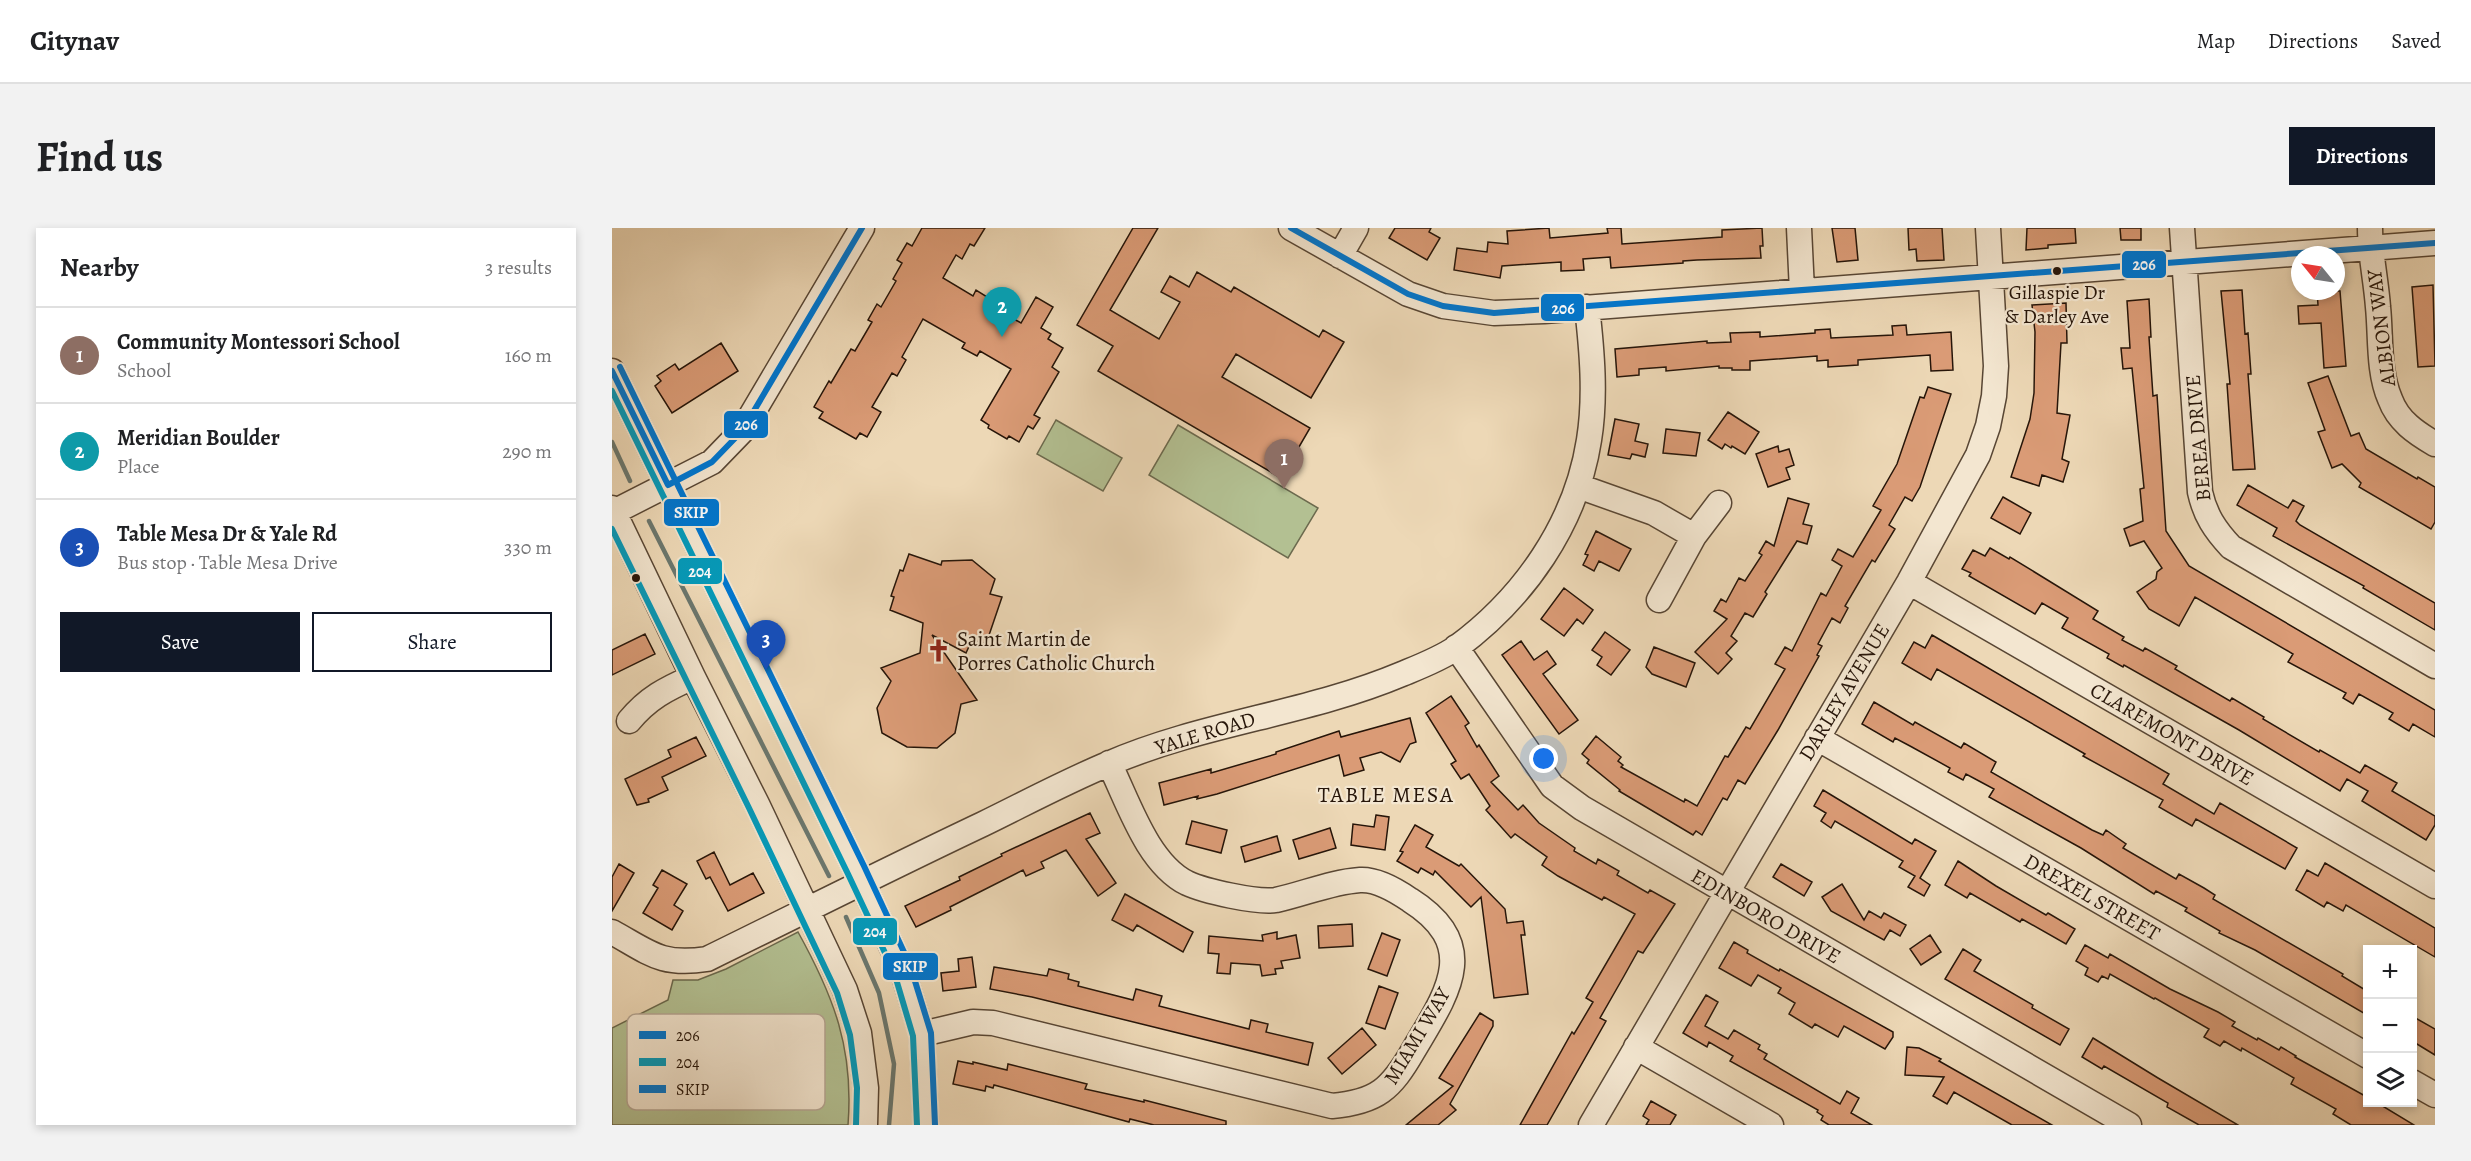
<!DOCTYPE html>
<meta charset="utf-8">
<style>
body{margin:0;font-family:Alegreya,serif;background:#f2f2f2;color:#202124}
.controls{position:absolute;right:18px;bottom:18px;display:grid;overflow:hidden;border-radius:0px;box-shadow:0 3px 9px #0003}
.controls button{width:54px;height:54px;display:grid;place-items:center;padding:0;border:0;border-bottom:2px solid #e0e0e0;background:#fff;color:#202124;font:30px sans-serif}
.compass{position:absolute;left:1679px;top:18px;width:54px;height:54px;border-radius:50%;background:#fff;box-shadow:0 3px 9px #0003;rotate:300deg}
.you{position:absolute;left:932px;top:531px;width:21px;height:21px;margin:-15px;border:4px solid #fff;border-radius:50%;background:#1a73e8;box-shadow:0 0 0 9px #1a73e833}
.badge{display:grid;place-items:center;width:39px;height:39px;border-radius:50%;background:#111827;color:#fff;font-size:20px;font-weight:700}
.pin{position:absolute;translate:-50% -50px;filter:drop-shadow(0 2px 3px #0008)}
.pin::after{content:'';position:absolute;top:32px;width:21px;height:18px;background:inherit;clip-path:polygon(0 0,100% 0,50% 100%)}
.list{margin:0;padding:0;list-style:none}
h2{display:flex;justify-content:space-between;align-items:center;height:78px;margin:0;padding:0 24px;font-size:26px}
h2 small{font-size:20px;font-weight:400;color:#757577}
.list li{display:grid;grid-template-columns:39px 1fr auto;gap:18px;align-items:center;box-sizing:border-box;height:96px;padding:0 24px;border-top:2px solid #e0e0e0}
.list b{display:block;font-size:22px;white-space:nowrap}
.list p{margin:0;font-size:20px;white-space:nowrap;color:#757577}
.list em{font-size:20px;font-style:normal;color:#757577}
.actions{display:flex;gap:12px;padding:18px 24px}
.actions a{flex:1;padding:14px 0;border:2px solid #111827;border-radius:0px;text-align:center;font-size:21px;color:#111827}
.actions .main{background:#111827;color:#fff}
.icon{flex:none;width:33px;height:33px;fill:none;stroke:currentColor;stroke-width:2;stroke-linecap:round;stroke-linejoin:round}
.map{position:relative;flex:none;width:1823px;height:897px;overflow:hidden;border-radius:0px}
header{display:flex;align-items:center;gap:36px;box-sizing:border-box;height:84px;padding:0 30px;background:#fff;border-bottom:2px solid #e0e0e0}
header strong{font-size:28px}
nav{display:flex;gap:33px;margin-inline-start:auto;font-size:21px}
.intro{display:flex;align-items:center;justify-content:space-between;box-sizing:border-box;height:144px;padding:0 36px}
h1{margin:0;font-size:42px}
.button{padding:15px 27px;border-radius:0px;background:#111827;color:#fff;font-size:21px;font-weight:700}
main{display:flex;gap:36px;padding:0 36px}
aside{flex:1;background:#fff;border-radius:0px;box-shadow:0 3px 9px #0003}
.map>svg:first-child{display:block}
.green{fill:#b3c092;stroke:#6c6a4e;stroke-width:1.5}
.lines{fill:none;stroke-linecap:round;stroke-linejoin:round}
.stream{stroke:#6b776e;stroke-width:4.5}
.building{fill:#da9b76;stroke:#261509;stroke-width:1.5}
.minor-casing{stroke:#584634;stroke-width:27}
.minor{stroke:#f3e6d0;stroke-width:24}
.bus-1-casing{stroke:#f3e6d0;stroke-width:10}
.bus-2-casing{stroke:#f3e6d0;stroke-width:10}
.bus-3-casing{stroke:#f3e6d0;stroke-width:10}
.bus-1{stroke:#0076ce;stroke-width:6}
.bus-2{stroke:#049aba;stroke-width:6}
.bus-3{stroke:#0076ce;stroke-width:6}
.bus-dot{fill:#261509;stroke:#f3e6d0;stroke-width:2}
.labels{text-anchor:middle;dominant-baseline:central;stroke-width:4.5;stroke-linejoin:round;paint-order:stroke}
.bus-label{font-size:20px;fill:#261509;stroke:#f3e6d0}
.street-label{font-size:21px;fill:#261509;stroke:#f3e6d0}
.poi-label{font-size:21px;fill:#261509;stroke:#f3e6d0;text-anchor:start}
.neighbourhood-label{font-size:22px;letter-spacing:1.5px;fill:#261509;stroke:#f3e6d0}
.key{fill:#f3e6d0;stroke:#b6a794;stroke-width:1.5}
.key-label{font-size:16px;fill:#261509}
.line-badge{stroke:#f3e6d0;stroke-width:2}
.badge-label{font-size:16px;text-anchor:middle;font-weight:bold;fill:#fff}
</style>
<header>
<strong>Citynav</strong>
<nav><a>Map</a><a>Directions</a><a>Saved</a></nav>
</header>
<div class="intro"><h1>Find us</h1><a class="button">Directions</a></div>
<main>
<aside>
<h2>Nearby<small>3 results</small></h2>
<ul class="list">
<li><span class="badge" style="background:#8d6e63">1</span><div><b>Community Montessori School</b><p>School</p></div><em>160 m</em></li>
<li><span class="badge" style="background:#0f9aa8">2</span><div><b>Meridian Boulder</b><p>Place</p></div><em>290 m</em></li>
<li><span class="badge" style="background:#1a4fb4">3</span><div><b>Table Mesa Dr &amp; Yale Rd</b><p>Bus stop · Table Mesa Drive</p></div><em>330 m</em></li>
</ul>
<div class="actions"><a class="main">Save</a><a>Share</a></div>
</aside>
<div class="map">
<svg width="1823" height="897" viewBox="0 0 1823 897">
<rect width="100%" height="100%" fill="#edd8b6"/>
<filter id="stains"><feTurbulence type="fractalNoise" baseFrequency=".00333" numOctaves="4"/><feColorMatrix values="0 0 0 0 .2 0 0 0 0 .09 0 0 0 0 .02 0 0 0 .5 -.17"/></filter>
<radialGradient id="worn" r=".72"><stop offset=".6" stop-color="#630" stop-opacity="0"/><stop offset="1" stop-color="#630" stop-opacity=".3"/></radialGradient>
<path class="green" d="M444,192L510,230L491,263L425,226Z
M566,197L706,280L676,330L537,247Z
M186,704C222,769 242,821 236,897H0V800L56,772L61,752H86L114,741Z"/>
<g class="lines">
<path class="stream" d="M0,214L18,253
M37,293L217,648
M234,689L267,765L282,836L277,897"/>
</g>
<path class="building" d="M310,0H373L362,18L358,16L350,31L344,27L331,50L361,68L364,62L380,72L377,77L409,95L424,69L441,79L429,100L439,106L436,111L451,120L440,139L447,144L422,187L428,190L421,201L416,198L407,214L397,208L395,211L376,200L377,197L369,192L399,141L368,123L365,128L350,120L353,115L311,91L290,129L294,132L285,148L280,145L260,179L269,184L255,209L248,205L244,211L207,190L211,184L202,179L217,153L219,155L239,121L243,123L260,94L256,92L265,76L269,79L284,53L281,51L290,35L285,32L295,15L300,18Z
M521,0H546L498,82L547,111L568,74L549,64L558,48L577,59L585,44L619,64L622,59L707,109L711,102L732,114L699,170L624,126L610,149L698,200L669,250L486,143L501,118L465,97Z
M783,0H819L817,4L828,10L815,32L777,10Z
M937,0L938,10L996,5L995,0H1009L1010,16L1110,9V2L1150,0L1151,18H1148L1149,30L1085,32L1071,33V35L999,40L998,29L971,31L972,42L949,43V34L890,38L888,50L842,42L845,20L875,24L876,14L896,16L895,3Z
M1220,0H1243L1246,32L1225,34Z
M1296,0H1330L1332,32L1305,33L1304,21L1297,22Z
M1415,0H1463L1464,15L1436,17V20L1414,22Z
M1508,0H1529V12H1509Z
M1821,57L1823,138L1806,139L1800,59Z
M1630,62L1633,106L1636,105L1639,146H1636L1643,241L1621,242L1615,156H1618L1609,63Z
M1705,63H1728L1734,138L1712,140L1709,95L1687,96L1686,78L1706,77Z
M1537,71L1539,109H1537L1541,168L1545,167L1554,303L1577,338L1823,482V509L1801,496L1797,503L1777,491L1781,485L1747,466L1741,476L1731,470L1734,465L1676,434L1681,426L1583,369L1567,398L1537,381L1525,364L1544,351L1545,344L1550,340L1532,313L1518,318L1512,301L1531,293L1528,261L1532,260L1520,140L1511,141L1509,120H1518L1515,73Z
M1454,75L1455,115H1449L1445,185L1458,187L1450,231L1457,234L1451,254L1430,247L1427,258L1399,249L1418,191L1422,165L1423,104L1420,77Z
M1294,97L1295,107L1339,104L1341,142L1319,143L1318,127L1246,132V137L1216,139V132L1205,133V128L1138,133V142H1120V140H1107V138L1054,143V139L1027,141V147L1005,149L1003,121L1095,113V115L1119,114L1118,105L1148,104V109L1203,105V102L1218,101L1219,110L1281,107L1280,98Z
M109,115L126,143L60,185L43,158L49,153L45,148L63,136L67,142Z
M1716,148L1739,208L1747,205L1754,221L1805,251L1806,249L1823,259V294L1819,301L1747,259L1749,255L1730,236L1720,240L1706,204L1713,202L1696,155Z
M1316,159L1339,166L1308,259L1300,273L1293,269L1277,297L1283,301L1263,334L1260,332L1233,378L1236,380L1228,395L1220,390L1206,416L1210,418L1205,427L1207,428L1166,502L1133,556L1126,552L1115,572L1111,570L1090,607L1084,603L1081,607L1007,563L1008,562L975,535L977,532L970,526L984,508L1009,529L1006,533L1011,537L1009,539L1072,574L1073,571L1085,578L1113,528L1116,529L1134,499L1138,501L1173,441L1163,436L1173,419L1180,423L1209,365L1214,368L1230,338L1220,332L1226,321L1241,329L1269,282L1261,278L1285,236L1308,169L1312,170Z
M1116,184L1147,204L1133,226L1120,218L1119,220L1113,216L1110,221L1096,212Z
M1003,191L1027,196L1023,213L1036,216L1033,229L1020,226L1018,231L996,227Z
M1054,201L1088,205L1084,228L1051,225Z
M1166,218L1167,224L1177,221L1182,237L1174,240L1178,251L1156,259L1144,226Z
M1636,257L1676,280L1681,272L1692,278L1684,293L1688,297L1823,375V402L1751,360L1752,358L1661,308L1665,300L1625,277Z
M1391,269L1419,285L1408,306L1379,290Z
M1176,270L1197,276L1191,296L1200,298L1195,316L1185,313L1153,364L1155,366L1141,389L1133,385L1119,408L1125,413L1114,425L1120,431L1106,446L1083,424L1115,391L1102,383L1109,371L1114,374L1127,350L1133,353L1150,327L1147,325L1154,313L1162,318Z
M984,303L1019,321L1007,343L987,333L982,343L971,337L976,327L973,326Z
M1378,320L1397,331L1398,329L1486,383L1481,391L1512,409L1510,412L1531,423L1533,420L1565,438L1563,441L1618,473L1620,470L1652,489L1651,491L1707,524L1708,522L1748,545L1753,537L1785,555L1780,563L1823,588V597L1814,612L1750,573L1756,563L1735,551L1728,563L1627,502L1512,437L1511,439L1495,430L1497,426L1450,400L1456,390L1430,375L1423,386L1357,348L1359,345L1350,341L1361,322L1373,328Z
M297,326L329,337L330,333L360,332L383,351L378,366L390,369L374,416L360,412L354,425L320,407L365,472L349,476L343,505L325,520L295,519L270,505L265,480L279,453L269,440L308,425L311,395L278,382L282,369L279,368L288,342L291,343Z
M952,360L981,382L971,396L965,391L952,408L929,391Z
M993,404L1018,422L999,447L985,437L990,429L980,422Z
M33,406L43,426L0,447V422Z
M1320,407L1557,546L1551,556L1602,586L1608,575L1685,620L1673,641L1584,591L1580,598L1547,579L1551,572L1471,528L1473,526L1325,441L1319,452L1290,435L1302,414L1313,420Z
M909,413L922,432L935,423L944,436L931,446L966,492L947,506L890,427Z
M1042,419L1083,435L1074,459L1040,446L1034,439Z
M839,468L857,495L853,498L865,519L867,517L887,548L879,554L906,582L911,577L927,595L963,620L962,623L984,636L986,631L1007,643L1005,647L1036,665L1038,662L1063,676L1031,725L1026,723L1012,748L988,790L994,793L935,897H908L960,804L962,806L981,774L974,770L1023,686L992,669L990,672L946,648L930,637L935,629L903,606L899,610L874,582L878,578L857,546L849,551L839,536L844,533L814,485Z
M1262,474L1301,497L1303,494L1349,520L1352,515L1384,534L1379,544L1480,602L1491,607L1494,602L1514,616L1511,620L1564,651L1567,646L1592,660L1603,667L1601,671L1731,746L1730,748L1755,763V787L1643,722L1607,705L1608,703L1573,683L1575,680L1544,663L1542,666L1469,620L1377,569L1382,561L1367,553L1354,546L1351,552L1336,544L1338,540L1298,518L1283,510L1281,514L1250,496Z
M798,490L804,514L798,516L788,534L769,524L748,530L752,542L732,548L727,527L605,566L585,571L586,568L552,577L547,555L599,541V545L664,526V524L727,503L729,509Z
M84,509L94,528L50,549L56,562L36,571L37,574L25,577L13,551L59,529L56,522Z
M1211,562L1300,616L1303,611L1324,623L1308,650L1318,657L1312,668L1296,659L1303,648L1287,639L1291,633L1223,593L1219,600L1209,593L1214,585L1202,578Z
M478,585L488,605L474,611L504,655L486,668L454,622L429,634L432,640L414,648L411,642L338,679L339,682L304,699L293,678L348,652L347,649L390,628L389,626Z
M764,587L777,589L773,622L739,617L741,596L762,599Z
M580,593L615,602L609,625L574,616Z
M803,597L821,607L814,619L847,638L849,636L893,681L895,695L911,693L913,707H909L916,766L882,770L869,669L859,679L823,643L821,647L809,640L806,645L785,633L791,624L788,623Z
M718,600L724,620L687,631L681,612Z
M665,608L669,623L633,634L629,619Z
M102,624L118,657L141,645L152,665L116,683L98,649L94,651L85,633Z
M1346,633L1384,658L1434,687L1436,685L1463,701L1454,716L1410,691L1408,694L1358,665L1355,670L1333,657Z
M1713,635L1823,700V729L1734,677L1731,683L1715,674L1712,679L1684,662L1695,642L1706,648Z
M7,636L22,645L0,683V649Z
M1169,636L1200,654L1192,668L1161,649Z
M50,642L75,656L62,677L71,683L60,702L31,685L46,660L41,657Z
M1230,656L1252,692L1257,683L1269,690L1272,685L1294,697L1288,708L1278,702L1272,712L1219,683L1210,669Z
M513,666L581,704L571,724L525,697L521,703L500,692Z
M740,696L741,718L707,720L706,698Z
M665,704V711L684,707L688,730L669,733L671,740L663,741L664,746L650,748L648,737L619,735L618,746L605,745L607,726L596,725L597,708L651,713L650,707Z
M770,705L788,712L775,748L756,741Z
M1318,707L1329,724L1309,737L1298,721Z
M1122,714L1136,722L1135,725L1167,743L1168,741L1281,804V809L1273,821L1232,798L1226,809L1203,796L1200,800L1177,786L1183,775L1166,765L1169,760L1146,747L1139,758L1107,740Z
M1473,717L1496,730L1498,726L1558,761L1606,784L1623,794L1620,798L1645,812L1646,810L1667,822L1669,819L1684,828L1683,829L1755,869V874H1764L1802,897H1739L1721,886L1724,881L1679,856L1682,850L1630,820L1629,823L1612,813L1608,818L1592,809L1597,801L1543,770L1542,771L1498,746L1496,751L1490,748L1486,754L1473,747L1476,740L1464,733Z
M1351,721L1369,732L1362,743L1421,777L1420,780L1457,801L1448,817L1333,751Z
M360,729L364,759L331,763L329,745L347,743L346,731Z
M382,739L435,748L437,741L457,746L456,751L467,754L466,758L521,772L524,761L550,768L547,778L637,801L639,792L656,796L654,804L701,815L696,837L420,769L378,761Z
M767,758L786,765L773,801L754,795Z
M1094,767L1106,774L1093,798L1116,811L1122,802L1148,817L1146,821L1155,826L1152,831L1228,876L1235,863L1247,870L1239,885L1260,897H1217L1209,892L1211,888L1205,884L1206,882L1118,833L1121,828L1097,814L1095,819L1071,805Z
M868,785L881,793V798L838,876L844,882L826,897H794L841,858L827,850Z
M1800,788L1823,801V827L1800,813Z
M750,800L764,817L730,846L716,830Z
M1481,810L1546,850L1626,897H1587L1555,879L1556,875L1492,838L1490,841L1470,829Z
M1295,819L1307,820L1329,831L1327,833L1440,897H1400L1342,864L1335,876L1321,868L1332,849L1293,847Z
M346,833L361,836V834L395,842L396,836L475,856L473,861L532,874V872L614,893V897H542L518,891L517,894L382,857L381,860L374,858L373,863L341,856Z
M1039,873L1064,887L1058,897H1034L1037,892L1031,888Z"/>
<g class="lines">
<defs>
<path id="minor" d="M679,0L796,66L831,78L882,85L932,83L1823,15
M1187,0L1190,63
M1570,0L1588,264C1593,287 1603,302 1619,319L1823,438
M1758,0C1758,26 1764,52 1766,79C1769,108 1766,144 1778,171C1786,193 1804,205 1823,216
M728,28L744,0
M0,143L244,642L290,741L310,806L314,897
M966,258L1042,285L1082,308
M0,280L81,449L145,576L233,762L247,805L254,860L253,897
M0,285L100,234L130,203L250,0
M1297,354L1823,658
M1047,372L1082,308L1107,275
M844,419L940,558L970,580L1517,897
M17,493C36,470 54,461 81,449
M1205,510L1756,828
M0,704C38,725 49,738 95,731C187,686 278,640 371,596C412,576 453,554 496,536C590,495 695,486 790,446C807,439 828,431 844,420C912,370 964,296 977,212C984,169 980,123 975,79
M310,806L361,794L381,795L720,878C765,874 779,861 801,823C834,767 871,718 798,672C785,663 764,651 748,652C719,654 692,666 664,672C645,675 592,663 575,655C535,635 516,573 497,535
M1024,819L1159,897
M1800,854L1823,867
M979,897L1297,354L1366,227L1376,198L1382,168L1384,138L1376,0"/>
</defs>
<use href="#minor" class="minor-casing"/>
<use href="#minor" class="minor"/>
<defs>
<path id="bus-1" d="M679,0L796,66L831,78L882,85L1823,15
M0,143L56,257L100,234L130,203L250,0"/>
<path id="bus-2" d="M0,163L236,646L282,744L301,808L305,897
M0,301L137,580L225,765L238,807L245,860L244,897"/>
<path id="bus-3" d="M8,139L252,638L298,737L319,805L323,897"/>
</defs>
<use href="#bus-1" class="bus-1-casing"/>
<use href="#bus-2" class="bus-2-casing"/>
<use href="#bus-3" class="bus-3-casing"/>
<use href="#bus-1" class="bus-1"/>
<use href="#bus-2" class="bus-2"/>
<use href="#bus-3" class="bus-3"/>
</g>
<defs>
<symbol id="church-bare" viewBox="-9 -9 18 18"><path d="M-1.2-6h2.4v3.5h3.3v2.4h-3.3V6h-2.4V-.1h-3.3v-2.4h3.3Z" fill="#8f2418" stroke="#f3e6d0" stroke-width="2.5" paint-order="stroke"/></symbol>
</defs>
<g fill-rule="evenodd">
<use href="#church-bare" x="310" y="406" width="33" height="33"/>
</g>
<g class="bus-dot">
<circle cx="1445" cy="43" r="5"/>
<circle cx="24" cy="350" r="5"/>
</g>
<g class="labels">
<g class="bus-label">
<text x="1445" y="64">Gillaspie Dr<tspan x="1445" dy="24">&amp; Darley Ave</tspan></text>
</g>
<g class="street-label">
<text transform="translate(1769 100) rotate(-97)">ALBION WAY</text>
<text transform="translate(1586 210) rotate(-95)">BEREA DRIVE</text>
<text transform="translate(1232 464) rotate(-59)">DARLEY AVENUE</text>
<text transform="translate(593 505) rotate(-17)">YALE ROAD</text>
<text transform="translate(1560 506) rotate(30)">CLAREMONT DRIVE</text>
<text transform="translate(1480 669) rotate(30)">DREXEL STREET</text>
<text transform="translate(1154 688) rotate(30)">EDINBORO DRIVE</text>
<text transform="translate(805 808) rotate(-59)">MIAMI WAY</text>
</g>
<g class="poi-label">
<text x="345" y="411">Saint Martin de<tspan x="345" dy="24">Porres Catholic Church</tspan></text>
</g>
<g class="neighbourhood-label">
<text x="774" y="567">TABLE MESA</text>
</g>
</g>
<rect x="15" y="786" width="198" height="96" rx="9" class="key"/>
<rect x="27" y="803" width="27" height="8" fill="#0076ce"/>
<rect x="27" y="830" width="27" height="8" fill="#049aba"/>
<rect x="27" y="857" width="27" height="8" fill="#0076ce"/>
<g class="key-label">
<text x="64" y="813">206</text>
<text x="64" y="840">204</text>
<text x="64" y="867">SKIP</text>
</g>
<g class="line-badge">
<rect x="1509" y="22" width="46" height="29" rx="6" fill="#0076ce"/>
<rect x="928" y="65" width="45" height="29" rx="6" fill="#0076ce"/>
<rect x="111" y="182" width="46" height="29" rx="6" fill="#0076ce"/>
<rect x="51" y="270" width="57" height="29" rx="6" fill="#0076ce"/>
<rect x="65" y="329" width="46" height="28" rx="6" fill="#049aba"/>
<rect x="240" y="689" width="46" height="29" rx="6" fill="#049aba"/>
<rect x="270" y="724" width="57" height="29" rx="6" fill="#0076ce"/>
</g>
<g class="badge-label">
<text x="1532" y="42">206</text>
<text x="951" y="86">206</text>
<text x="134" y="202">206</text>
<text x="79" y="290">SKIP</text>
<text x="88" y="349">204</text>
<text x="263" y="709">204</text>
<text x="298" y="744">SKIP</text>
</g>
<rect width="100%" height="100%" filter="url(#stains)"/>
<rect width="100%" height="100%" fill="url(#worn)"/>
</svg>
<div class="controls">
<button>+</button>
<button>−</button>
<button><svg class="icon" aria-label="layers" viewBox="0 0 24 24"><path d="M12 4l9 5-9 5-9-5zM3 14l9 5 9-5"/></svg></button>
</div>
<svg class="compass" viewBox="-18 -18 36 36"><path d="M0-13l5 13h-10z" fill="#e53935"/><path d="M0 13l5-13h-10z" fill="#757577"/></svg>
<div class="you"></div>
<div class="pin badge" style="left:672px;top:261px;background:#8d6e63">1</div>
<div class="pin badge" style="left:390px;top:109px;background:#0f9aa8">2</div>
<div class="pin badge" style="left:154px;top:442px;background:#1a4fb4">3</div>
</div>
</main>
